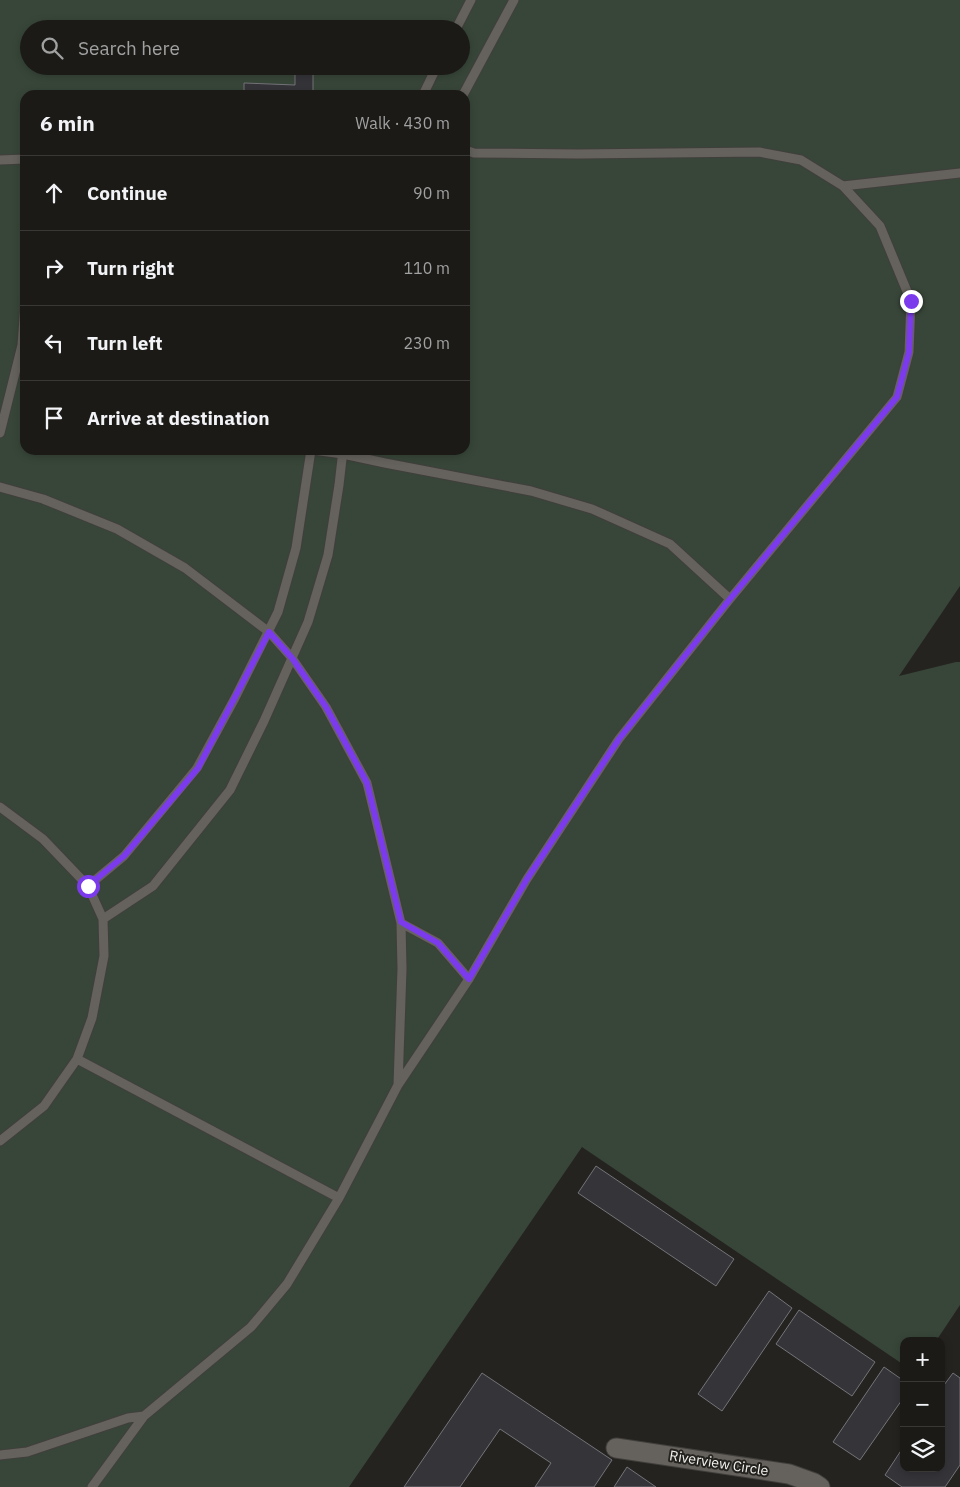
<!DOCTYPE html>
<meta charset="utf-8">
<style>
body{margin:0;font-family:"IBM Plex Sans",sans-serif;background:#252320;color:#f1f3f6}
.controls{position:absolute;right:15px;bottom:15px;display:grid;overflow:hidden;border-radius:10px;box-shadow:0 2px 8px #0003}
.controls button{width:45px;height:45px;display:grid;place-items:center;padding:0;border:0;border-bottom:1px solid #3a3836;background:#1c1a17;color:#f1f3f6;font:25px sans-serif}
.stop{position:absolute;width:15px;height:15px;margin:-11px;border:4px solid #7c3aed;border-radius:50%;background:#fff}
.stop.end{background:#7c3aed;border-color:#fff;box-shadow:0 1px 5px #0008}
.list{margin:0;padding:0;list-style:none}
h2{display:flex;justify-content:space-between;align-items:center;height:65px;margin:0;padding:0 20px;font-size:21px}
h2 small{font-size:16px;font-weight:400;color:#a0a1a1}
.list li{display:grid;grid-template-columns:32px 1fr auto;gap:15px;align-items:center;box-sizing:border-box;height:75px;padding:0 20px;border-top:1px solid #3a3836}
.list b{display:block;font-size:19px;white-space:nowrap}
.list em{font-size:16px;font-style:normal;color:#a0a1a1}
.icon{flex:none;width:28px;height:28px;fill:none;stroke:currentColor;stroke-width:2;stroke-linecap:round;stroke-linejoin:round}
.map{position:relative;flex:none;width:960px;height:1487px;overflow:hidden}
.search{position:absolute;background:#1c1a17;box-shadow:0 2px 8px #0003;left:20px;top:20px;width:450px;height:55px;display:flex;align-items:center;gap:12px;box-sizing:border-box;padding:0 18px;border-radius:28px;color:#a0a1a1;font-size:19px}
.panel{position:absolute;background:#1c1a17;box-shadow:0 2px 8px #0003;left:20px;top:90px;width:450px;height:365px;border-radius:15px}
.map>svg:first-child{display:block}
.green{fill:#384639;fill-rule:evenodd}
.building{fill:#353439;stroke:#747479}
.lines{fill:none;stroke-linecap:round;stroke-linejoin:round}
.lane-casing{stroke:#413f3c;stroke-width:11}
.street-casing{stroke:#413f3c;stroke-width:21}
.lane{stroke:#65625d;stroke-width:9}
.street{stroke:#65625d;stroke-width:19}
.route{stroke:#7c3aed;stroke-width:6}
.labels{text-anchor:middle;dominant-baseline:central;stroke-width:4;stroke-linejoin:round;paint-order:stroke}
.street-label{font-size:14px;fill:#f6f4f1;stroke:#25231f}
</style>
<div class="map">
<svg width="960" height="1487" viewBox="0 0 960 1487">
<rect width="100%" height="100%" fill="#25231f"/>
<path class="green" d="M0,0H960V586L899,676L956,662H960V1305L936,1341H904V1365L582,1147L349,1487H0ZM29,29H461V66H29ZM25,95H465V450H25Z"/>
<path class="building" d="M295,66H313V95H244V83L295,85Z
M596,1166L734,1259L716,1286L578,1193Z
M769,1291L792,1308L722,1411L698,1394Z
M799,1310L875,1362L852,1396L776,1344Z
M884,1367L904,1381V1397L860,1460L833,1442Z
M482,1373L612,1460L594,1487H535L551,1463L500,1429L460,1487H404Z
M953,1373L960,1378V1465L945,1487H902L885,1475L904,1446V1468H941V1389Z
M627,1467L656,1487H614Z"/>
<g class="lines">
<defs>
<path id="lane" d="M456,29L471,0
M423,95L437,66
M463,95L514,0
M0,160L25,159
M843,186L960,173
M0,433L22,345L25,305
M313,450L343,454L385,463L531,491L592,509L670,544L730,599
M0,487L43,499L117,529L185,568L269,632L292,658L326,707L367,783L401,923L402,969L398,1085
M0,807L43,839L88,886L103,919L104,956L92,1018L77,1059L44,1106L0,1141
M88,886L124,856L197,768L235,698L278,612L296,548L311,450
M103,919L153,886L230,790L264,721L308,622L328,555L339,485L343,450
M401,923L438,943L469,979
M77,1059L339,1198
M0,1455L27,1452L128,1418L144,1416
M92,1487L144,1416L251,1327L287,1284L339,1198L398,1085L469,979L527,879L619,739L730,599L897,397L909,352L911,301L880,226L843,186L801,160L759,152L578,154L474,153L465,150"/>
<path id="street" d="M616,1448L789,1474L814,1483L820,1487"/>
</defs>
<use href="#lane" class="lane-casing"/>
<use href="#street" class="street-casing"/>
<use href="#lane" class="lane"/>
<use href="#street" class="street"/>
</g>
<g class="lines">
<path class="route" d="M88,886L124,856L198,768L269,632L292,658L326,707L367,783L401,922L438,943L469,979L527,879L619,739L730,599L897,397L909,352L911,301"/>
</g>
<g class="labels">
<g class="street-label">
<text transform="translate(719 1463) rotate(9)">Riverview Circle</text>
</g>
</g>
</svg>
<div class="controls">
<button>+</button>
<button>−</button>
<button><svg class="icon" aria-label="layers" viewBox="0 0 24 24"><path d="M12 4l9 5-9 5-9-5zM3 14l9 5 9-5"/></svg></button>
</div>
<div class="stop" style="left:88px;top:886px"></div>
<div class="stop end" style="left:911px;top:301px"></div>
<div class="search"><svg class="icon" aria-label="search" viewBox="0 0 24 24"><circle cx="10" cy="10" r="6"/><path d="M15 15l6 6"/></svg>Search here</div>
<section class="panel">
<h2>6 min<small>Walk · 430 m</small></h2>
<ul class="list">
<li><svg class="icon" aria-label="ahead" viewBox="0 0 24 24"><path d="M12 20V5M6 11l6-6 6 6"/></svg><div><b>Continue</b></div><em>90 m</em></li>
<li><svg class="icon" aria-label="right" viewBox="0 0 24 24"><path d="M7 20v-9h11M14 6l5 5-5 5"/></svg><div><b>Turn right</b></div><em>110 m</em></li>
<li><svg class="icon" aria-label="left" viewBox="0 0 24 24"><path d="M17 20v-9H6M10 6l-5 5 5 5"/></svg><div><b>Turn left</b></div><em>230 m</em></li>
<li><svg class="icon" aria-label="arrive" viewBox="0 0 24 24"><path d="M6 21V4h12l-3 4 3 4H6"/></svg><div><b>Arrive at destination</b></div></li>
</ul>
</section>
</div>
